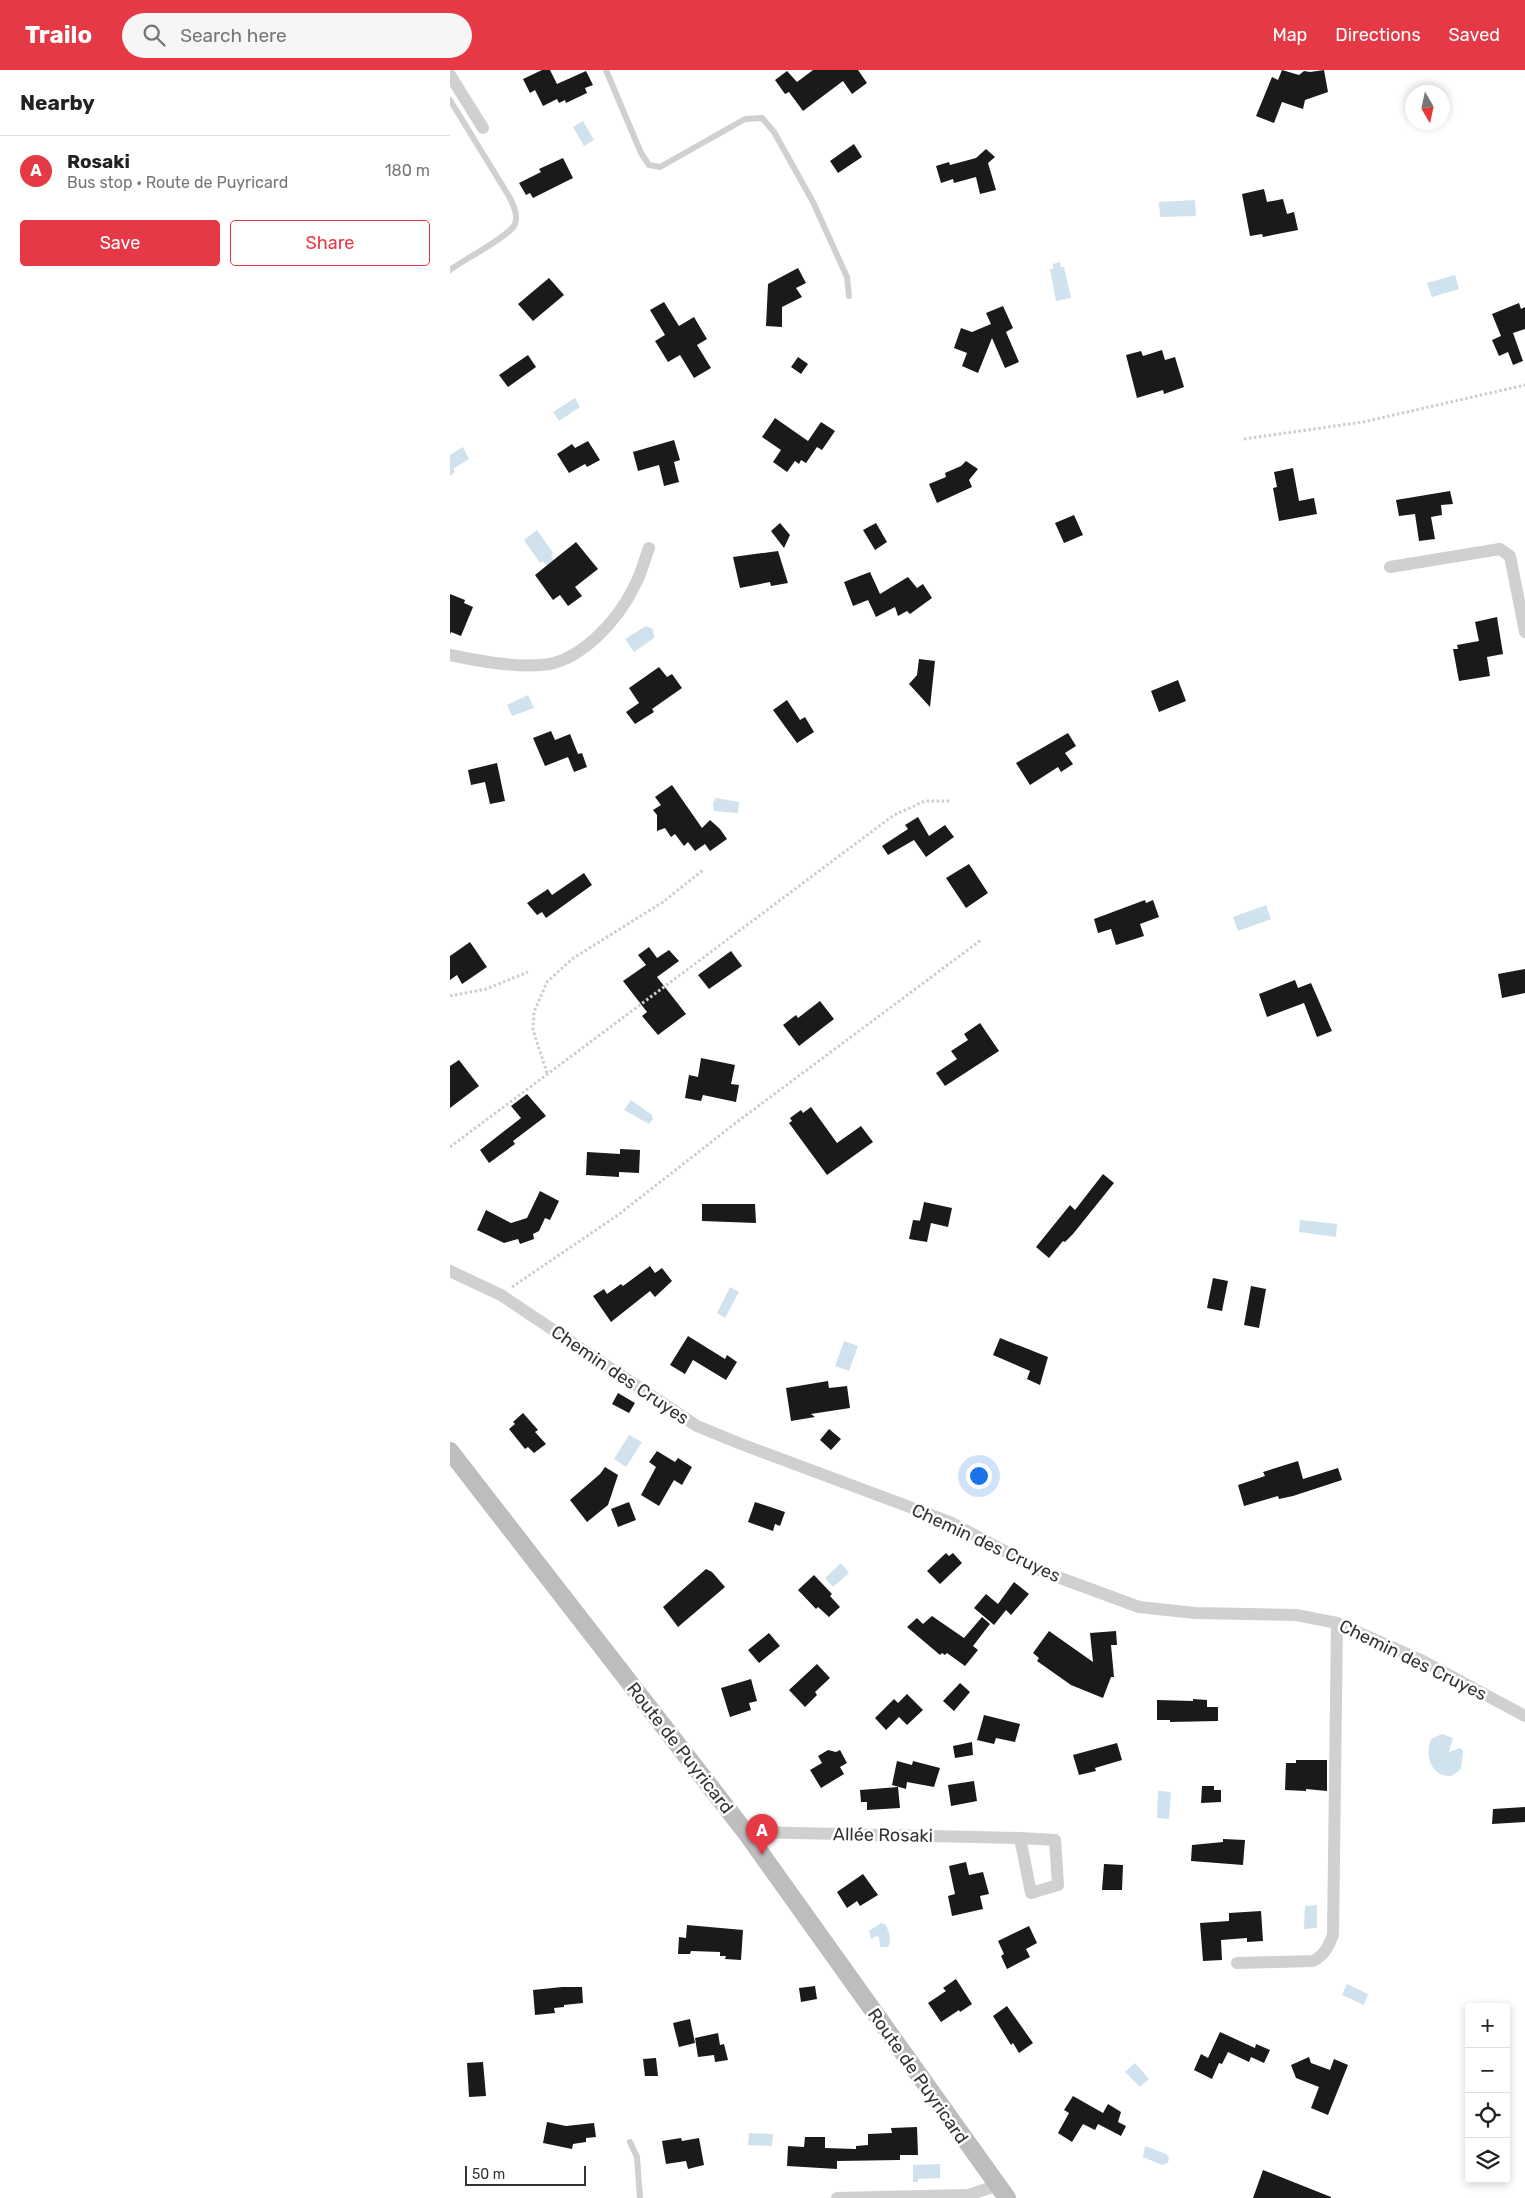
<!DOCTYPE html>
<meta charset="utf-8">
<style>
body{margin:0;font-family:Rubik,sans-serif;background:#f6f6f6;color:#222}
.controls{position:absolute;right:15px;bottom:15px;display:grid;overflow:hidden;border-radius:5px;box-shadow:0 2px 8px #0003}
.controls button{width:45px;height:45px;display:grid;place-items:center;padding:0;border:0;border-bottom:1px solid #e0e0e0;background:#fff;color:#222;font:25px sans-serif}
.compass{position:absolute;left:955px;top:15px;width:45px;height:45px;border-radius:50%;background:#fff;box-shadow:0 2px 8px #0003;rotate:171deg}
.scale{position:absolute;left:15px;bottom:12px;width:121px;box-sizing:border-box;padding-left:5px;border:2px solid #333;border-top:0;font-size:14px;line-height:18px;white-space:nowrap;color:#333;-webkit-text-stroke:4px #fff;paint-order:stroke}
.you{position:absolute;left:528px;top:1405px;width:18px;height:18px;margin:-12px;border:4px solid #fff;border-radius:50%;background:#1a73e8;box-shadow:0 0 0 8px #1a73e833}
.badge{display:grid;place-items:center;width:32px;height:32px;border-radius:50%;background:#e63946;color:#fff;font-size:16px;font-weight:700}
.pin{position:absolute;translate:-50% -41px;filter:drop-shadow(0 1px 2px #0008)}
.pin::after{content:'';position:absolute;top:26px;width:18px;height:15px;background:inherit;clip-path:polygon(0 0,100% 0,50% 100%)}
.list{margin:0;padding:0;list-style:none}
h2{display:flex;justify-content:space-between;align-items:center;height:65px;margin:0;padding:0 20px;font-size:21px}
h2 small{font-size:16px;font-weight:400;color:#767676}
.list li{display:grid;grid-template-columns:32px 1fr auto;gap:15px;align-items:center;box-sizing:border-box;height:70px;padding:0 20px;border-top:1px solid #e0e0e0}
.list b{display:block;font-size:19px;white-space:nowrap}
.list p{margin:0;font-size:16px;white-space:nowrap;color:#767676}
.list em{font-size:16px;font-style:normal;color:#767676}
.actions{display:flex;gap:10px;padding:15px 20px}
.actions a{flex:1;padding:11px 0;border:1px solid #e63946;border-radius:5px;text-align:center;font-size:18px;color:#e63946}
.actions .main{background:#e63946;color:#fff}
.icon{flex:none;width:28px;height:28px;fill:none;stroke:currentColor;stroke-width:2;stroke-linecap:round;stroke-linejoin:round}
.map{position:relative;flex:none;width:1075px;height:2128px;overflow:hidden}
header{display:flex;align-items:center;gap:30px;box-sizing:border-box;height:70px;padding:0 25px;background:#e63946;color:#fff}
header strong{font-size:24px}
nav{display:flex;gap:28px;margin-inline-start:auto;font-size:18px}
.search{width:350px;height:45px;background:#f6f6f6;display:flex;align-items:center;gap:12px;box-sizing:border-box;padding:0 18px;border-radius:28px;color:#767676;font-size:19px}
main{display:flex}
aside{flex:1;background:#fff}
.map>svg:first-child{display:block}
.water{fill:#cfe2ee}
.building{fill:#1a1a1a}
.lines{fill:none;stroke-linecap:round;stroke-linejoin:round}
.path{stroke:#cdcdcd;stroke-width:3;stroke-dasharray:2.5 2.5;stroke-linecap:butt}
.service{stroke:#d0d0d0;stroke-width:6}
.minor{stroke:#d0d0d0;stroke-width:12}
.secondary{stroke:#bdbdbd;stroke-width:18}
.labels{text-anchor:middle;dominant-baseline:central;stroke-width:5;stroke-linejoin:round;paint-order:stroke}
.street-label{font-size:18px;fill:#333;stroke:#fff}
</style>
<header>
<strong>Trailo</strong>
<div class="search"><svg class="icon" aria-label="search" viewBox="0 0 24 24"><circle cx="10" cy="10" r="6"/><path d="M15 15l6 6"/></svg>Search here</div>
<nav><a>Map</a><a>Directions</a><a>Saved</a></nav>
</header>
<main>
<aside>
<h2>Nearby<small></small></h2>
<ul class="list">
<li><span class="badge">A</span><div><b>Rosaki</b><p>Bus stop · Route de Puyricard</p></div><em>180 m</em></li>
</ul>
<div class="actions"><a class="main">Save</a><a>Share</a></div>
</aside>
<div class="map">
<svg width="1075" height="2128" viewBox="0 0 1075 2128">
<rect width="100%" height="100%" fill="#fff"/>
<path class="water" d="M133,51L144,70L134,76L123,57Z
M745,130L746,146L710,147L709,132Z
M610,192L611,197H614L621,228L606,231L600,199H603V194Z
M1005,205L1009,219L982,227L977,213Z
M125,328L130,337L109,351L103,342Z
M13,377L19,389L3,399L5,402L0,406V385Z
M87,460L103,483L101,485L104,491L98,496L92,491L90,493L74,470Z
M196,556L203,559L204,568L184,582L175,569Z
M78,625L84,638L62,646L57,635Z
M266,728L289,732L288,743L264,741L263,733Z
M816,835L821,849L788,861L783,847Z
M181,1030L202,1045L203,1049L199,1054L174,1040Z
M850,1150L887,1154L886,1167L849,1162Z
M280,1217L289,1222L275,1248L267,1243Z
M394,1271L408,1276L399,1301L385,1296Z
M179,1365L192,1372L176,1397L164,1389Z
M391,1493L399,1503L383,1517L375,1508Z
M992,1664L1003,1668L999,1682L1010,1678L1013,1681L1011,1699L1002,1706C980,1707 975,1685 981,1669Z
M708,1721L721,1722L719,1749L707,1748Z
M867,1835V1858L854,1859L855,1836Z
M431,1853L435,1854C439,1861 442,1869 438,1877H430L429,1867L426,1866L421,1869L419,1861Z
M897,1914L918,1924L914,1935L892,1925Z
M685,1993L699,2009L690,2017L675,2002Z
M299,2063L323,2064L322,2076L298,2075Z
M695,2076L716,2084L719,2088L718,2093L712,2095L693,2087Z
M490,2094V2108L468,2109V2112H463V2095Z"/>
<path class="building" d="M92,0H100L107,14L136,1L143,15L135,18L137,23L116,33L115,30L109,33L107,29L93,36L85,20L80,23L73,9Z
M363,0H408L417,13L402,24L393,11L353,41L339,22L335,24L325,10L337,1L347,12Z
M832,0L849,5L854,1L860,2L874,0L878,22L855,30L853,39L832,32L824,53L806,46L822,7L828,10Z
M404,74L412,87L388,103L380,91Z
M536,79L545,87L538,93L546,120L530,124L526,107L504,113L503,109L491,113L486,96L499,92L500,95L526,88Z
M113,88L123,108L83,128L80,123L76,125L69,113L91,102L89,99Z
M814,119L817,132L833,129L837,144L844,142L848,160L813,167L812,164L800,166L792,124Z
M348,198L356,213L346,218L352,227L332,237V257L316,256L318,214Z
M99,208L114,225L83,251L68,234Z
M214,232L229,256L244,247L257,269L247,275L261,298L244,308L230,285L218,292L205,271L215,265L200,240Z
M1069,233L1071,239L1075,237V259L1063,263L1073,291L1063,295L1058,282L1049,286L1042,270L1051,266L1042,244Z
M553,236L563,258L556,262L569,292L555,298L542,268L528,303L512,296L517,283L504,278L511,258L522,262L541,254L536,243Z
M712,280L715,290L725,287L734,317L714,324L713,320L687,328L676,285L691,281L693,286Z
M78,285L86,297L58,317L49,305Z
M348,287L358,294L351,304L341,297Z
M325,348L358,371L371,352L385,361L372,380L367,377L356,393L351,390L349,394L345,391L337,402L323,392L331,380L312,367Z
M224,370L230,390L224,392L229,412L214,416L209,395L188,401L183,382Z
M138,371L150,390L137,397L135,394L119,403L107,384L122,374L125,378Z
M516,391L528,399L519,410L522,417L487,433L479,414L496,407L495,403L511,396Z
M843,398L849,431L864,428L867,444L829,451L823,418L827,417L824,402Z
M1000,421L1003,434L991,435L992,445L981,447L985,469L969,471L965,444L949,446L946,430Z
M624,445L633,465L614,473L605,453Z
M330,453L340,465L334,478L321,461Z
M426,453L437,472L425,480L413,460Z
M126,472L148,499L125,517L132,526L118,536L110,525L103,530L85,505Z
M328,481L338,513L321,516L320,512L290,518L283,487Z
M420,502L430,524L458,507L467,518L473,514L482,528L460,544L457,541L448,546L445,537L426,547L418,530L403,536L394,512Z
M0,524L15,530L14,533L23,537L11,566L1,562L0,564Z
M1047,547L1053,584L1037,587L1040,606L1009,611L1003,579H1008L1007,575L1029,571L1025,552Z
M469,589L485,591L480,637L459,614L467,605Z
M209,597L217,607L222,604L232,618L202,639L204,642L185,654L176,642L189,633L179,618Z
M728,610L736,631L709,642L701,621Z
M337,630L350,650L355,647L364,662L347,673L323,640Z
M101,661L105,670L120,664L128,684L132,683L137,697L124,702L118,687L95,696L83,668Z
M618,663L626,676L615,683L623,694L611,702L608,697L580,715L566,693Z
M47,693L55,731L40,734L35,712L21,715L18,700Z
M222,715L252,758L260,750L270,759L277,769L260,781L255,774L245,781L238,772L234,776L225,764L221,767L215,758L207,761V745L203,740L211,735L205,727Z
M468,747L479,766L495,755L504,767L476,787L464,770L438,785L432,776L458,759L455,755Z
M519,794L538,823L516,838L496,808Z
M134,803L142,815L96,848L92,842L87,845L77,833L98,819L102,825Z
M695,830L696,833L703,830L709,847L690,854L694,866L666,875L661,859L648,863L644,849Z
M20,872L37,897L12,914L7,905L0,910V886Z
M199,877L207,888L219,880L229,891L207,907L236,944L208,965L192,946L197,942L173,911L196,895L188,885Z
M281,881L292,896L259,919L248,905Z
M1075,899V923L1052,928L1048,904Z
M845,910L848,918L861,913L882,961L867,967L854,933L817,947L809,924Z
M370,931L384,949L349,976L333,955L346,945L348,948Z
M530,953L549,981L495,1016L486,1003L507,989L501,981L518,970L514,964Z
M251,988L285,995L281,1014L289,1015L286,1032L253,1025L251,1031L235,1028L239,1005L248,1007Z
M9,990L29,1016L0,1038V996Z
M77,1024L96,1046L63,1071L65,1074L39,1093L30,1080L71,1048L61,1036Z
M361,1037L387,1073L411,1056L423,1072L377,1105L339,1053L342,1051L340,1048L351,1040L353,1043Z
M170,1079L190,1080L189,1103L169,1102V1107L136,1105L137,1082L170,1084Z
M653,1104L664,1113L623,1164L615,1172L613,1171L599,1188L586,1177L620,1135L625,1140Z
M90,1121L109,1131L100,1150L95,1148L89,1161L83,1164L84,1169L70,1174L68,1169L54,1173L27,1160L36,1140L61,1153L77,1148Z
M474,1132L502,1138L498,1157L481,1153L477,1172L459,1169L463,1150L473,1151H470Z
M252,1134H305L306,1153L252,1151Z
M200,1196L205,1203L212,1198L222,1211L205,1227L200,1221L161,1252L143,1226L154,1219L157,1224L171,1214L173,1216Z
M763,1208L778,1211L772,1241L757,1238Z
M801,1216L816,1219L809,1258L794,1255Z
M238,1266L275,1289L277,1285L287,1292L276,1310L243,1290L235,1304L220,1295Z
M550,1268L598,1287L590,1315L577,1309L580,1301L543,1285Z
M378,1311L379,1318L397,1316L400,1338L361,1344L365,1347L341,1351L336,1318Z
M168,1323L185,1333L179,1343L162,1334Z
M73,1343L88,1360L85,1362L96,1374L84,1383L78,1377L75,1379L59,1359L65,1354L63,1352Z
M379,1359L391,1369L381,1380L370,1370Z
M207,1381L225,1392L228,1388L242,1397L232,1415L224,1410L209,1436L191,1425L206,1397L199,1392Z
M848,1391L853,1409L888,1398L892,1410L843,1426L829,1429L828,1426L794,1436L788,1415L815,1406L813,1402Z
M155,1397L168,1405L158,1435L137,1452L120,1430L150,1404Z
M179,1432L186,1450L168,1457L161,1439Z
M305,1432L335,1442L330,1456L325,1454L323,1461L298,1452Z
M496,1483L499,1486L503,1483L512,1493L490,1514L477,1501Z
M256,1499L262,1502L275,1517L228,1557L213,1537Z
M364,1505L382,1524L380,1526L390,1537L379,1547L368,1537L366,1539L348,1520Z
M564,1512L579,1524L561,1545L556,1540L544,1555L524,1538L536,1524L548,1534Z
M482,1546L514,1568L532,1547L540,1554L523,1576L528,1580L515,1596L497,1583L495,1585L492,1583L490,1585L457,1557L467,1548L473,1554Z
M599,1561L643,1592L640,1563L666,1561L667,1575H661L664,1607H661L653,1628L621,1615L587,1591L589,1588L583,1583Z
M319,1563L330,1576L309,1593L298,1580Z
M367,1594L380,1608L365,1622L367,1625L355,1637L339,1620Z
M301,1609L307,1631L299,1633L301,1640L280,1647L271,1618Z
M510,1613L520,1622L504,1641L493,1631Z
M457,1624L473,1640L457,1655L449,1647L436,1660L425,1648L444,1629L448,1633Z
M743,1629L757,1630V1637H768V1651L720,1652V1650H707V1630L743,1631Z
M534,1645L570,1654L565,1672L546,1668L544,1674L527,1670Z
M522,1672L523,1685L505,1688L503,1676Z
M667,1673L672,1690L645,1698L646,1701L629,1705L623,1685Z
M378,1680L386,1682L390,1680L397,1693L390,1697L394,1704L371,1718L360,1700L372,1693L368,1686Z
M846,1690H877V1721L856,1719V1721L835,1720L836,1693H846Z
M447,1691L462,1695L463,1691L490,1698L484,1717L457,1712L456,1719L442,1715Z
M524,1711L527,1731L501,1736L498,1715Z
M752,1716H764V1720H771V1732L751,1733Z
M448,1717L450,1738L417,1740V1732H411L410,1720Z
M1075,1737V1752L1042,1754L1043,1739Z
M773,1769L795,1770L793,1795L741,1791L742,1775L773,1772Z
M516,1792L519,1805L533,1802L539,1824L530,1826L533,1839L502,1846L498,1826L505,1824L499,1796Z
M654,1794L673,1795L672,1820H652Z
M413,1804L428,1825L410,1836L407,1831L397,1838L387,1822Z
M811,1841L813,1871L797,1872V1868L771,1870L772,1890L753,1891L750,1853L779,1851V1843Z
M237,1855L293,1860L291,1890L275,1889L276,1886H270V1882L241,1881L240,1884H228L229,1867L236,1868Z
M579,1856L587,1873L576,1879L580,1887L557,1899L551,1886L554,1884L548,1871Z
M506,1909L522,1934L510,1942L509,1940L491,1952L478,1933L496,1921L493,1918Z
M365,1916L367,1929L351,1932L349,1918Z
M112,1917H132L133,1933L114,1935V1937L104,1938L105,1943L85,1945L83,1920Z
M557,1936L583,1973L569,1983L563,1973L561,1975L543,1946Z
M240,1949L245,1973L229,1977L223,1953Z
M770,1962L805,1978L806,1974L820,1980L814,1993L801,1987L799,1992L778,1982L772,1994L769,1993L762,2009L744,2000L751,1984L758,1988Z
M268,1963L270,1975L274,1974L278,1990L265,1992L264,1985L248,1987L245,1968Z
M859,1987L861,1993L880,2000L884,1989L898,1995L878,2045L861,2038L869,2017L846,2008L841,1995Z
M206,1988L208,2006H195L193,1989Z
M33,1992L36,2026L19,2027L17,1993Z
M623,2026L653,2043L658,2034L671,2042L668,2052L676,2056L671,2066L648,2054L645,2060L633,2054L622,2072L608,2063L619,2043L614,2040Z
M97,2052L116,2056L144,2053L146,2067L136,2068V2072L123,2074L122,2079L93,2073Z
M467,2057L468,2085H450V2090L387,2091V2099L337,2096L338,2076L354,2077L355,2067H375V2078L406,2079V2076L418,2075V2064L442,2063L441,2058Z
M231,2068L232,2071L249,2068L254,2095L238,2099L236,2091L216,2094L212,2071Z
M813,2100L881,2127V2128H803Z"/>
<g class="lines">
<path class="path" d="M794,369L913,352L1075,315
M0,926L36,919L78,902
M97,1003L83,960L84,942L97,912L122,889L213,832L253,800
M0,1077L444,745L475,731H499
M62,1217L168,1145L283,1055L531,870"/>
<path class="service" d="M156,0L191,83L199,95L210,97L295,49L312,48L324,62L363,132L397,207L399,226
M0,30L60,128C64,137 68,145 65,154C60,166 13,190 0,200
M180,2072L187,2087L190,2128"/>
<path class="minor" d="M0,5L33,58
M940,497L1050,479L1060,486L1075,562
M0,585C29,591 61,597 91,595C130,593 168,550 184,517C191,505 194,491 199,478
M0,1201L51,1225L247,1356L291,1374L500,1452L594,1502L689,1537L745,1543L846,1545L887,1553L971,1590L1075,1646
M297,1764L303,1762L570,1768L605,1770L608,1815L581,1823L570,1768
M787,1893L863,1891C875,1885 878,1877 883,1865L887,1553
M387,2128L518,2125L546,2116"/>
<path class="secondary" d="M0,1381L297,1764L557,2128"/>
</g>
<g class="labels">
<g class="street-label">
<text transform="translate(170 1305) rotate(34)">Chemin des Cruyes</text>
<text transform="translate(536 1473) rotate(25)">Chemin des Cruyes</text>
<text transform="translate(963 1590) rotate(26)">Chemin des Cruyes</text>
<text transform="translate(230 1678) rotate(52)">Route de Puyricard</text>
<text transform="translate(433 1765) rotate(1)">Allée Rosaki</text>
<text transform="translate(468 2006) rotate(55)">Route de Puyricard</text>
</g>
</g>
</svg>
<div class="controls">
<button>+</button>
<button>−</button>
<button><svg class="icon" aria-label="locate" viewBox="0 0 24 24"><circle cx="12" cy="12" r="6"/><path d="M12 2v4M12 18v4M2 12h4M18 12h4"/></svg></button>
<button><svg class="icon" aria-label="layers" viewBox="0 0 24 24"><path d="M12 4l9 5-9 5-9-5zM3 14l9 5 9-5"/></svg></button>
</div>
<svg class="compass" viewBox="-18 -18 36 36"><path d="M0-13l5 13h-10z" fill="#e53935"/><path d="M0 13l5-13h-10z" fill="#767676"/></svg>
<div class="scale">50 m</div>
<div class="you"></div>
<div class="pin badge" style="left:312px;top:1785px">A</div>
</div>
</main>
